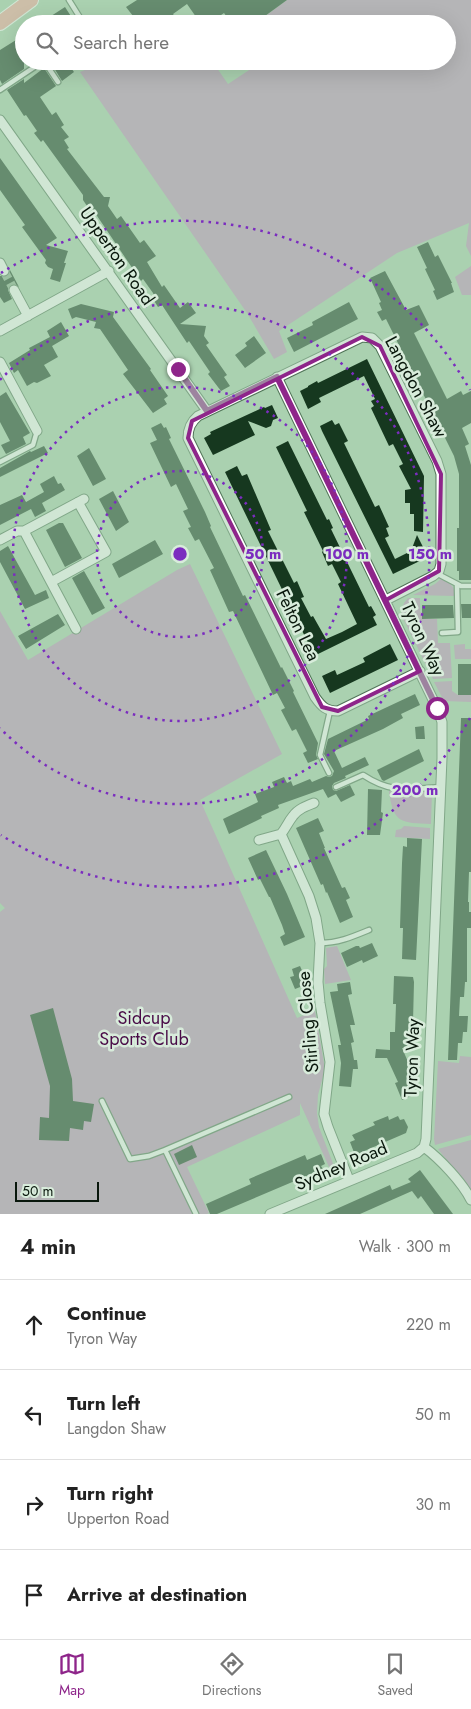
<!DOCTYPE html>
<meta charset="utf-8">
<style>
body{margin:0;font-family:Jost,sans-serif;background:#f6f6f6;color:#222}
.scale{position:absolute;left:15px;bottom:12px;width:84px;box-sizing:border-box;padding-left:5px;border:2px solid #09170c;border-top:0;font-size:14px;line-height:18px;white-space:nowrap;color:#09170c;-webkit-text-stroke:4px #d8ecdb;paint-order:stroke}
.stop{position:absolute;width:15px;height:15px;margin:-11px;border:4px solid #8e258a;border-radius:50%;background:#fff}
.stop.end{background:#8e258a;border-color:#fff;box-shadow:0 1px 5px #0008}
.list{margin:0;padding:0;list-style:none}
h2{display:flex;justify-content:space-between;align-items:center;height:65px;margin:0;padding:0 20px;font-size:21px}
h2 small{font-size:16px;font-weight:400;color:#767676}
.list li{display:grid;grid-template-columns:32px 1fr auto;gap:15px;align-items:center;box-sizing:border-box;height:90px;padding:0 20px;border-top:1px solid #e0e0e0}
.list b{display:block;font-size:19px;white-space:nowrap}
.list p{margin:0;font-size:16px;white-space:nowrap;color:#767676}
.list em{font-size:16px;font-style:normal;color:#767676}
.icon{flex:none;width:28px;height:28px;fill:none;stroke:currentColor;stroke-width:2;stroke-linecap:round;stroke-linejoin:round}
.map{position:relative;flex:none;width:471px;height:1214px;overflow:hidden}
.search{position:absolute;background:#fff;box-shadow:0 5px 20px #0002;left:15px;right:15px;top:15px;height:55px;display:flex;align-items:center;gap:12px;box-sizing:border-box;padding:0 18px;border-radius:28px;color:#767676;font-size:19px}
.sheet{height:425px;background:#fff}
nav{display:flex;justify-content:space-around;align-items:center;box-sizing:border-box;height:70px;border-top:1px solid #e0e0e0;background:#fff;font-size:14px;color:#767676}
nav a{display:grid;justify-items:center;gap:2px}
nav .on{color:#8e258a}
.map>svg:first-child{display:block}
.green{fill:#c392be}
.building{fill:#16381f}
.lines{fill:none;stroke-linecap:round;stroke-linejoin:round}
.street-tunnel{stroke:#8aac8f;stroke-width:9;stroke-dasharray:9 4.5;stroke-linecap:butt}
.lane-casing{stroke:#507457;stroke-width:7}
.street-casing{stroke:#507457;stroke-width:11}
.primary-casing{stroke:#fff;stroke-width:16}
.lane{stroke:#fff;stroke-width:4.5}
.street{stroke:#fff;stroke-width:9}
.primary{stroke:#f5a79d;stroke-width:14}
.route{stroke:#8e258a;stroke-width:6}
.marked{fill:none;stroke:#8e258a;stroke-width:4;stroke-linejoin:round}
.ring{fill:none;stroke:#7b2cbf;stroke-width:2.5;stroke-dasharray:2.5 5}
.labels{text-anchor:middle;dominant-baseline:central;stroke-width:5;stroke-linejoin:round;paint-order:stroke}
.street-label{font-size:18px;fill:#09170c;stroke:#d8ecdb}
.park-label{font-size:18px;fill:#490b47;stroke:#d8ecdb}
.centre{fill:#7b2cbf;stroke:#d8ecdb;stroke-width:2.5}
.ring-label{font-size:15px;text-anchor:middle;font-weight:bold;fill:#7b2cbf;stroke:#d8ecdb;stroke-width:5;stroke-linejoin:round;paint-order:stroke}
</style>
<div class="map">
<svg width="471" height="1214" viewBox="0 0 471 1214">
<rect width="100%" height="100%" fill="#aad1b0"/>
<path class="green" d="M287,0H471V256L466,246L469,223L397,253L279,331L287,352L274,359L247,313L80,72L108,61H212L228,84L263,61H447V24H262L260,20Z
M471,266V295H462L455,277Z
M190,564L282,754L200,800L297,1018L315,1011L325,1069L318,1095L317,1113L319,1127L337,1174L334,1178L300,1103V1115L187,1167L209,1213L207,1214H0V912L5,908L0,903V611L28,660L177,570Z
M442,578C450,583 455,586 455,596L413,595L435,584Z
M408,598H420V612H422V619H437L438,643H450L452,678L433,679L401,614L404,603Z
M465,644V649H471V659H455L454,645Z
M452,681V691L458,695H471V702L444,701L434,682Z
M432,790L431,824C401,823 393,823 389,791L402,793Z
M404,826L430,828V839L395,837L396,830L401,829Z
M337,946L351,980L325,984L324,969L327,966L326,948Z
M460,1056L471,1057V1135L435,1145L434,1139L438,1061L459,1063Z
M471,1140V1191L438,1149Z"/>
<path class="building" d="M137,0H287L254,24H232L224,13L208,24H201L187,4L173,14L180,24H121L133,16L126,7Z
M65,7L76,24H52L48,18Z
M24,35V69L2,84L0,80V50Z
M54,61H66L74,72L62,81L51,63Z
M44,68L56,86L40,97L52,115L56,112L64,125L61,127L69,137L64,140L69,148L67,149L104,197H110L108,206L117,219L121,216L140,243L144,240L156,256L147,262L162,287L164,285L180,308L188,302L196,313L180,324L206,326L204,336L209,343L206,345L227,375L224,377L230,386L221,391L208,374L210,372L189,341L187,343L162,305L158,307L153,299L155,298L153,293L143,279L141,281L89,204L87,206L83,200V195L43,140L41,142L34,133L37,131L26,115L24,116L7,90L24,79V83Z
M0,158L57,238L46,245L68,251L64,263H66L60,282L50,279L53,269L48,267L45,263L46,260L22,227L25,225L0,190Z
M428,242L435,257L438,255L452,283H451L454,292L437,300L433,291L435,290L425,269L427,268L417,247Z
M10,270L19,287L15,284L9,286L8,290L12,299L4,303L0,297V276H7Z
M385,271L406,310L419,305L429,325L414,333L447,399L461,391L463,395L471,391V423L462,428L469,444L465,446L471,465V580H459V571H457V528H459V474L454,456L386,319L382,321L377,312L382,310L379,303L381,302L370,278Z
M349,302L358,319L294,352L287,338L313,325L312,322Z
M81,304L114,312L113,317L151,369L150,370L168,396L164,399L167,404L153,413L123,374L128,370L100,329L94,328L96,322L76,317L72,319L68,309Z
M61,322L69,336L52,346L58,357L44,365L51,376L37,383L34,382L27,386L18,370L14,373L9,363L30,350L29,348L50,337L47,331Z
M254,336L266,353L245,368L235,355L247,346L245,343Z
M367,359L424,476L423,532L414,531V514H410V503H405V490L411,489L399,466L403,464L393,444L389,446L371,408L374,406L371,401L375,399L364,376L319,398L321,402L308,409L300,391L308,387V386L317,381L318,383Z
M6,392L30,433L23,437L26,444L6,454L1,445L10,441L0,422V396Z
M272,405L278,418L273,420L271,426L266,428L248,421L255,435L213,455L204,438L211,434L210,432L264,407L265,408Z
M332,420L335,425L339,423L348,441L344,443L375,507L379,505L389,527L386,528L389,536L385,538L395,559L411,551L417,535L428,557L393,574L322,431L320,426Z
M161,423L164,428L166,427L171,438L169,439L205,512L211,526L210,527L243,596L245,595L281,668L282,667L294,691L293,692L318,743L316,755L318,759L308,763L303,753L307,751L296,729L292,731L281,710L285,708L277,693L273,695L233,611L229,612L210,570L214,568L199,539L195,541L188,528L191,527L183,511L188,509L176,484L171,487L150,443L157,440L151,428Z
M288,441L327,520L329,519L333,528L331,529L369,607L371,606L376,615L373,617L377,625L316,655L312,646L310,647L225,472L237,466L242,476L247,474L271,530L268,531L294,583L297,581L304,597L301,598L311,617L313,616L326,639L342,632L357,624L338,584L341,582L332,564L328,566L322,552L323,551L304,512L307,511L276,447Z
M44,446L48,453L0,477V468L30,451L31,452Z
M89,448L106,479L93,486L77,456Z
M54,476L58,484L61,483L65,490L42,503L46,511L35,517L31,509L0,525V505L22,495L26,502L44,492L40,484Z
M113,491L129,522L116,531L99,499Z
M59,523H63L82,558L65,567L46,530Z
M155,540L163,554L119,578L112,564Z
M8,546L35,595L46,590L49,598L25,609L0,562V551Z
M84,571L105,608L92,615L72,578Z
M461,604H471V618H462Z
M422,605H453L454,618L422,619Z
M58,614L65,625L26,649L18,636Z
M390,644L398,660L330,693L322,676L335,670L337,675L365,662L363,658Z
M458,664H471V695H458Z
M415,694L420,705L401,714L403,718L383,729L334,751L342,768L365,757L369,765L345,776L346,778L334,783L332,786L333,790L336,791L350,785L355,795L341,802L336,794L328,798L323,789L278,805L279,808L261,816L262,818L229,834L223,819L258,802L255,794L274,787L272,782L284,777L287,783L291,781L293,786L310,779L312,782L326,776L329,777L332,776L334,771L324,754L328,739L369,719L368,716Z
M461,718H471V872H469L468,902H469V912H471V928H467V982H465L464,997H460L459,1016H468L467,1032H463L462,1043H458L457,1060H448Z
M424,726L425,739H416L415,727Z
M419,749L424,761L384,781L382,780L377,770Z
M368,789L382,790L381,812L383,813L380,835H367Z
M318,818L324,831L319,833L325,848H324L342,888L345,887L350,898L346,900L353,917L340,923L327,892L326,893L323,884L321,885L296,828Z
M407,838L422,839L416,960L402,959L403,928H400L402,863L403,846L407,847Z
M266,850L287,894L305,937L284,946L280,937L285,934L282,925L270,897H269L260,879L258,880L248,858Z
M372,943L378,956L363,963L362,960L347,967L341,953L356,946H359L360,948Z
M300,966L308,984L295,989L290,977L294,976L292,969Z
M394,976L413,977L414,982L413,1022L411,1032L409,1031L408,1049L402,1048L412,1071L408,1073L413,1084L411,1085L413,1090L410,1092L411,1096L402,1100L395,1083L398,1082L387,1058H375L376,1049L390,1050V1032H395L396,1004H393Z
M350,982L352,994L348,995L355,1025H350L354,1042L351,1043L354,1060H357L358,1069H353L351,1087L339,1086L341,1063L338,1045H341L330,992L338,991L337,984Z
M53,1008L72,1079L73,1101L94,1104L91,1122L84,1121L83,1130L70,1128L69,1141L39,1140L40,1117L49,1118L50,1086L30,1015Z
M388,1116L389,1120L398,1116L400,1120L404,1119L408,1127L406,1133L355,1155L350,1142L355,1140L352,1135L375,1125L373,1122Z
M192,1145L197,1157L179,1165L174,1154Z
M321,1154L325,1164L321,1166L323,1169L217,1214H210L206,1204L251,1184L249,1179L305,1155L307,1160Z
M420,1170L453,1214H434L421,1196L418,1199L412,1191L360,1214H325L390,1185L392,1190L411,1182L408,1179Z"/>
<g class="lines">
<path class="street-tunnel" d="M4,271L14,290"/>
<defs>
<path id="lane" d="M69,0L84,24
M74,64L77,61
M0,90L39,64H46L58,82
M0,462L33,445L37,431
M436,573L461,586H471
M442,633L458,632L457,585
M329,773L320,755L330,711
M336,787L363,775C392,794 408,789 441,787
M320,943C338,943 352,937 369,930
M102,1101L130,1159L149,1156L165,1150
M196,1214L165,1150L289,1097"/>
<path id="street" d="M0,120L207,411
M0,263L4,271
M14,290L28,316
M0,331L109,271
M0,362L37,431
M277,377L437,708L442,722V758L426,1139L424,1147
M24,531L51,582
M0,540L17,531H24L84,499
M386,600L433,576L439,571L441,564V474L437,461L380,346L372,338L362,337L198,416C191,422 188,428 188,438L315,697C322,707 326,711 338,711L420,671
M76,629L51,582L106,552L78,502
M314,803C306,806 298,809 293,816C288,822 286,828 281,834L309,896L316,918L320,943L318,982L320,1003L330,1062L324,1114L328,1127L349,1180
M259,840L281,834
M424,1147C440,1159 462,1182 471,1200
M270,1214L417,1153L424,1147"/>
<path id="primary" d="M0,23L31,0"/>
</defs>
<use href="#lane" class="lane-casing"/>
<use href="#street" class="street-casing"/>
<use href="#primary" class="primary-casing"/>
<use href="#lane" class="lane"/>
<use href="#street" class="street"/>
<use href="#primary" class="primary"/>
</g>
<g class="lines">
<path class="route" d="M178,369L207,411L277,377L437,708"/>
</g>
<path d="M0 0H471V1214H0ZM362,337L380,346L441,474L439,571L386,600L420,671L338,711L322,707L188,438L192,421Z" fill="#aad1b0" fill-opacity=".55" fill-rule="evenodd"/>
<path class="marked" d="M362,337L380,346L441,474L439,571L386,600L420,671L338,711L322,707L188,438L192,421Z"/>
<g class="ring">
<circle cx="180" cy="554" r="83"/>
<circle cx="180" cy="554" r="167"/>
<path d="M0 380A250 250 0 1 1 0 728"/>
<path d="M470 718A333 333 0 0 1 1 835M1 273A333 333 0 0 1 470 390"/>
</g>
<g class="labels">
<g class="street-label">
<text transform="translate(117 256) rotate(55)">Upperton Road</text>
<text transform="translate(416 387) rotate(62)">Langdon Shaw</text>
<text transform="translate(298 625) rotate(64)">Felton Lea</text>
<text transform="translate(423 639) rotate(65)">Tyron Way</text>
<text transform="translate(308 1022) rotate(-95)">Stirling Close</text>
<text transform="translate(412 1058) rotate(-88)">Tyron Way</text>
<text transform="translate(341 1166) rotate(-23)">Sydney Road</text>
</g>
<g class="park-label">
<text x="144" y="1018">Sidcup<tspan x="144" dy="21">Sports Club</tspan></text>
</g>
</g>
<circle cx="180" cy="554" r="8" class="centre"/>
<g class="ring-label">
<text x="263" y="559">50 m</text>
<text x="347" y="559">100 m</text>
<text x="430" y="559">150 m</text>
<text x="415" y="795">200 m</text>
</g>
</svg>
<div class="scale">50 m</div>
<div class="stop" style="left:437px;top:708px"></div>
<div class="stop end" style="left:178px;top:369px"></div>
<div class="search"><svg class="icon" aria-label="search" viewBox="0 0 24 24"><circle cx="10" cy="10" r="6"/><path d="M15 15l6 6"/></svg>Search here</div>
</div>
<section class="sheet">
<h2>4 min<small>Walk · 300 m</small></h2>
<ul class="list">
<li><svg class="icon" aria-label="ahead" viewBox="0 0 24 24"><path d="M12 20V5M6 11l6-6 6 6"/></svg><div><b>Continue</b><p>Tyron Way</p></div><em>220 m</em></li>
<li><svg class="icon" aria-label="left" viewBox="0 0 24 24"><path d="M17 20v-9H6M10 6l-5 5 5 5"/></svg><div><b>Turn left</b><p>Langdon Shaw</p></div><em>50 m</em></li>
<li><svg class="icon" aria-label="right" viewBox="0 0 24 24"><path d="M7 20v-9h11M14 6l5 5-5 5"/></svg><div><b>Turn right</b><p>Upperton Road</p></div><em>30 m</em></li>
<li><svg class="icon" aria-label="arrive" viewBox="0 0 24 24"><path d="M6 21V4h12l-3 4 3 4H6"/></svg><div><b>Arrive at destination</b></div></li>
</ul>
</section>
<nav>
<a class="on"><svg class="icon" aria-label="map" viewBox="0 0 24 24"><path d="M3 6l6-2 6 2 6-2v14l-6 2-6-2-6 2zM9 4v14M15 6v14"/></svg>Map</a>
<a><svg class="icon" aria-label="directions" viewBox="0 0 24 24"><path d="M12 3l9 9-9 9-9-9zM9 14v-3h6M13 9l2 2-2 2"/></svg>Directions</a>
<a><svg class="icon" aria-label="saved" viewBox="0 0 24 24"><path d="M7 4h10v16l-5-4-5 4z"/></svg>Saved</a>
</nav>
